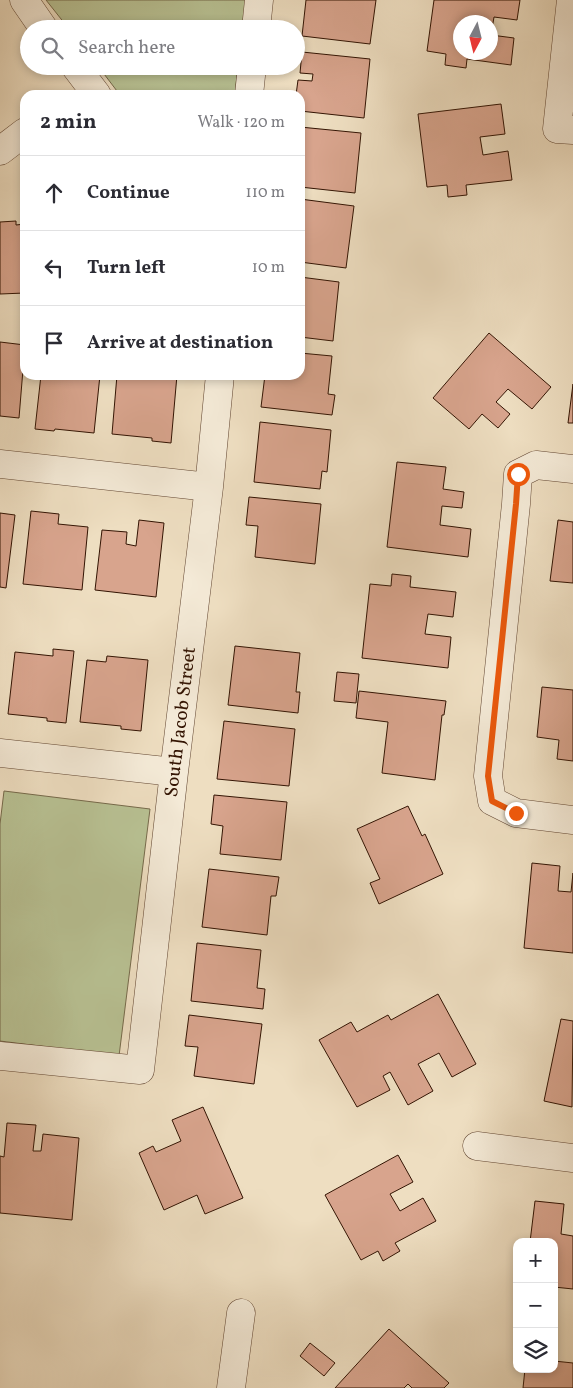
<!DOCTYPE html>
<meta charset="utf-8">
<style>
body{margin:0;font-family:Vollkorn,serif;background:#f2f2f3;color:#2b2b33}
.controls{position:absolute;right:15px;bottom:15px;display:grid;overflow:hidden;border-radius:10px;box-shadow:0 2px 8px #0003}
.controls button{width:45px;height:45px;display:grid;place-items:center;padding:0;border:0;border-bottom:1px solid #e1e1e2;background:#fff;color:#2b2b33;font:25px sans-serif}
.compass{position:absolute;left:453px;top:15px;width:45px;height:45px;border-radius:50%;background:#fff;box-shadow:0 2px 8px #0003;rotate:187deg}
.stop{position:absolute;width:15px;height:15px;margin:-11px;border:4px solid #ea580c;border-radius:50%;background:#fff}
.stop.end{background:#ea580c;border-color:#fff;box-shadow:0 1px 5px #0008}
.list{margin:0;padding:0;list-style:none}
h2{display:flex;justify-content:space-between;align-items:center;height:65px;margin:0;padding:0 20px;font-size:21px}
h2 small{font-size:16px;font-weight:400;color:#7c7c81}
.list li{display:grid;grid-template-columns:32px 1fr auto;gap:15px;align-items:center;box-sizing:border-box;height:75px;padding:0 20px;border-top:1px solid #e1e1e2}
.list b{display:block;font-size:19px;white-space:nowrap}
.list em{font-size:16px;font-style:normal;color:#7c7c81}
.icon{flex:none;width:28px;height:28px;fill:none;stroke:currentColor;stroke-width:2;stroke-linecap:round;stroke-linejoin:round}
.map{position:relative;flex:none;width:573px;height:1388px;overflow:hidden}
.search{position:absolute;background:#fff;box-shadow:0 2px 8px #0003;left:20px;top:20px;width:285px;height:55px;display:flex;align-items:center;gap:12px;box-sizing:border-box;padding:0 18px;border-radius:28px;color:#7c7c81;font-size:19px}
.panel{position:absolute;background:#fff;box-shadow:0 2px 8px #0003;left:20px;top:90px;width:285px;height:290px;border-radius:15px}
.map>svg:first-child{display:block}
.green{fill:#b8c193;stroke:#766a4b}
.building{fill:#d8a48d;stroke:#331403;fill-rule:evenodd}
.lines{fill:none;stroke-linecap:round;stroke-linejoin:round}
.minor-casing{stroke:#624632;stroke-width:29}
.minor{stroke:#f4ead7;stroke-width:28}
.route{stroke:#ea580c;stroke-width:6}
.labels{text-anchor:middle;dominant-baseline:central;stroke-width:5;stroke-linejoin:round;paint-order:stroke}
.street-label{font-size:19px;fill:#331403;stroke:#f4ead7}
</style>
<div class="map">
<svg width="573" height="1388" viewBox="0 0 573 1388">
<rect width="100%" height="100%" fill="#eedec1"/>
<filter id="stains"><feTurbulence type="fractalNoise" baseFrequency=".004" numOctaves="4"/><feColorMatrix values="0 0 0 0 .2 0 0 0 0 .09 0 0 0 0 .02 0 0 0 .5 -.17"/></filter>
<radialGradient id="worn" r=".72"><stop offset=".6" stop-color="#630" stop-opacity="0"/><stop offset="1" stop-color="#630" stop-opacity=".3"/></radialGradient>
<path class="green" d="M46,0H246L242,29H69Z
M98,66H238L235,95H120Z
M4,791L150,809L119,1056L0,1041V824Z"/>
<path class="building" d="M306,0H376L370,44L302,36Z
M434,0H520L517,20L494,17L491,35L514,38L511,65L467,59L466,68L445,65L446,54L427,51ZM460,22H490V52H460Z
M302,52L370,59L364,118L300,111V95H296L298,80L312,81L313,74L300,73Z
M501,104L505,134L480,137L483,155L508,151L512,180L466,185L467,195L448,197L447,185L427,187L418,114Z
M300,127L361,133L355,193L300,187Z
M300,199L354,206L346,268L300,262Z
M16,221V225L25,224V293L0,294V222Z
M300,277L339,282L333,341L300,337Z
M489,333L551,387L532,409L508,389L496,402L510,414L498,428L482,414L469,429L433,398Z
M0,342L25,345L19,418L0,416Z
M300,353L332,356L328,394L335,395L332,415L261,407L265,375H300Z
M41,375H100L94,433L55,429L54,431L35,429Z
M117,375H177L171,443L152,441V438L112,434Z
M573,384V423H568Z
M260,422L331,430L327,472L322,471L320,489L254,482Z
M397,462L446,467L443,489L464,492L462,508L442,506L440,525L471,529L468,557L387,547Z
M249,497L321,504L315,564L255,557L258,526L246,525Z
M31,511L59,514L58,524L88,527L82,590L23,584Z
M0,513L15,515L6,588L0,587Z
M139,520L164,523L156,597L95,590L102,530L127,532L126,544L136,546Z
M558,520L573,522V583L550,581Z
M392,574L411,576L410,587L456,592L453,617L428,614L425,634L451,637L448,668L362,658L370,584L391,586Z
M235,646L300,653L296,692H300L298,713L228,705Z
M53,649L74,651L66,723L47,721V718L8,714L15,652L53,656Z
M107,656L148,660L141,731L121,729V726L80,722L87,660L106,662Z
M337,672L359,674L356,703L334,701Z
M542,687L573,690V761L557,759L559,740L537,737Z
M359,691L446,701L444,715H442L435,780L382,773L388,722L356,718Z
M224,721L295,729L289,786L217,779Z
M214,795L287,802L281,860L220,854L223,826L211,824Z
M408,806L422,836L425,834L443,874L379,904L370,883L380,879L357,829Z
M532,863L560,866L558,891L571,892L573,873V953L524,948Z
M209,869L279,877L276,896H271L267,935L202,927Z
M197,943L261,950L257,988L265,989L263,1009L191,1001Z
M438,994L476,1064L452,1077L439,1053L418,1064L433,1091L408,1105L390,1072L383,1076L390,1090L357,1107L319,1040L351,1022L357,1032L388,1015L391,1020Z
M189,1015L262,1024L254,1084L194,1076L198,1047L185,1046Z
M561,1019L573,1021L572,1107L544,1101Z
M203,1107L243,1198L205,1214L197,1195L164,1210L139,1153L153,1146L156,1152L181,1141L172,1120Z
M7,1123L36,1125L33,1151H41L43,1134L79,1138L72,1220L0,1213V1156L4,1157Z
M398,1155L413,1182L390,1194L400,1211L423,1198L436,1221L395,1243L400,1251L383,1261L378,1251L361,1260L325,1195Z
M535,1201L564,1204L561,1234L573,1236V1289L554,1287V1242H530Z
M389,1329L449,1383L444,1388H412L408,1384L404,1388H335Z
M310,1343L335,1363L324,1376L300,1356Z
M554,1361L573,1363V1388H523L525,1369H554Z"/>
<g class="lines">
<defs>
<path id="minor" d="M24,0L44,29
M571,0L557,129L573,130
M256,29L259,0
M75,66L97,95
M249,95L252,66
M0,151L25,132
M0,464L209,487
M573,469L536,465L518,474L516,504L488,776L492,801L516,813L573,820
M0,753L174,772
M0,1056L140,1070L174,772L209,487L220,375
M477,1146L573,1158
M231,1388L241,1313"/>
</defs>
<use href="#minor" class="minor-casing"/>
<use href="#minor" class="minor"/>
</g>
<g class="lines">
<path class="route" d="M516,813L492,801L488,776L516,504L518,474"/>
</g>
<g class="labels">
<g class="street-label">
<text transform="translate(181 722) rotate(-83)">South Jacob Street</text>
</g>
</g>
<rect width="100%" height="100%" filter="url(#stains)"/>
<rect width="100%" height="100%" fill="url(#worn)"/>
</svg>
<div class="controls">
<button>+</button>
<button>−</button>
<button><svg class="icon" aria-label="layers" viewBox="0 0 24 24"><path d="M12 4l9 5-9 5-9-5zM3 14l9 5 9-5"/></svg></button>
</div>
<svg class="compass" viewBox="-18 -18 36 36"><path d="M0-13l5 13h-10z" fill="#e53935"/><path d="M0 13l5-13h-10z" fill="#7c7c81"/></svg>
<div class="stop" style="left:518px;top:474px"></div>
<div class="stop end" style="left:516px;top:813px"></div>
<div class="search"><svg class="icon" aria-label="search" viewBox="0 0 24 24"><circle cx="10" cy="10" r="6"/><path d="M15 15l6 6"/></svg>Search here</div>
<section class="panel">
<h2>2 min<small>Walk · 120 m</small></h2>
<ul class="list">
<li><svg class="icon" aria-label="ahead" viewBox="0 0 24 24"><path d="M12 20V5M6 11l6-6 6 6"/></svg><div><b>Continue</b></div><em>110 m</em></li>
<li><svg class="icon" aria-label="left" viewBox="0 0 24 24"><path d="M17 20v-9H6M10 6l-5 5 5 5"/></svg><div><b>Turn left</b></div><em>10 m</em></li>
<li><svg class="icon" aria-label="arrive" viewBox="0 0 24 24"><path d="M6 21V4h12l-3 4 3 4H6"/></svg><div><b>Arrive at destination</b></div></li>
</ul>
</section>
</div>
